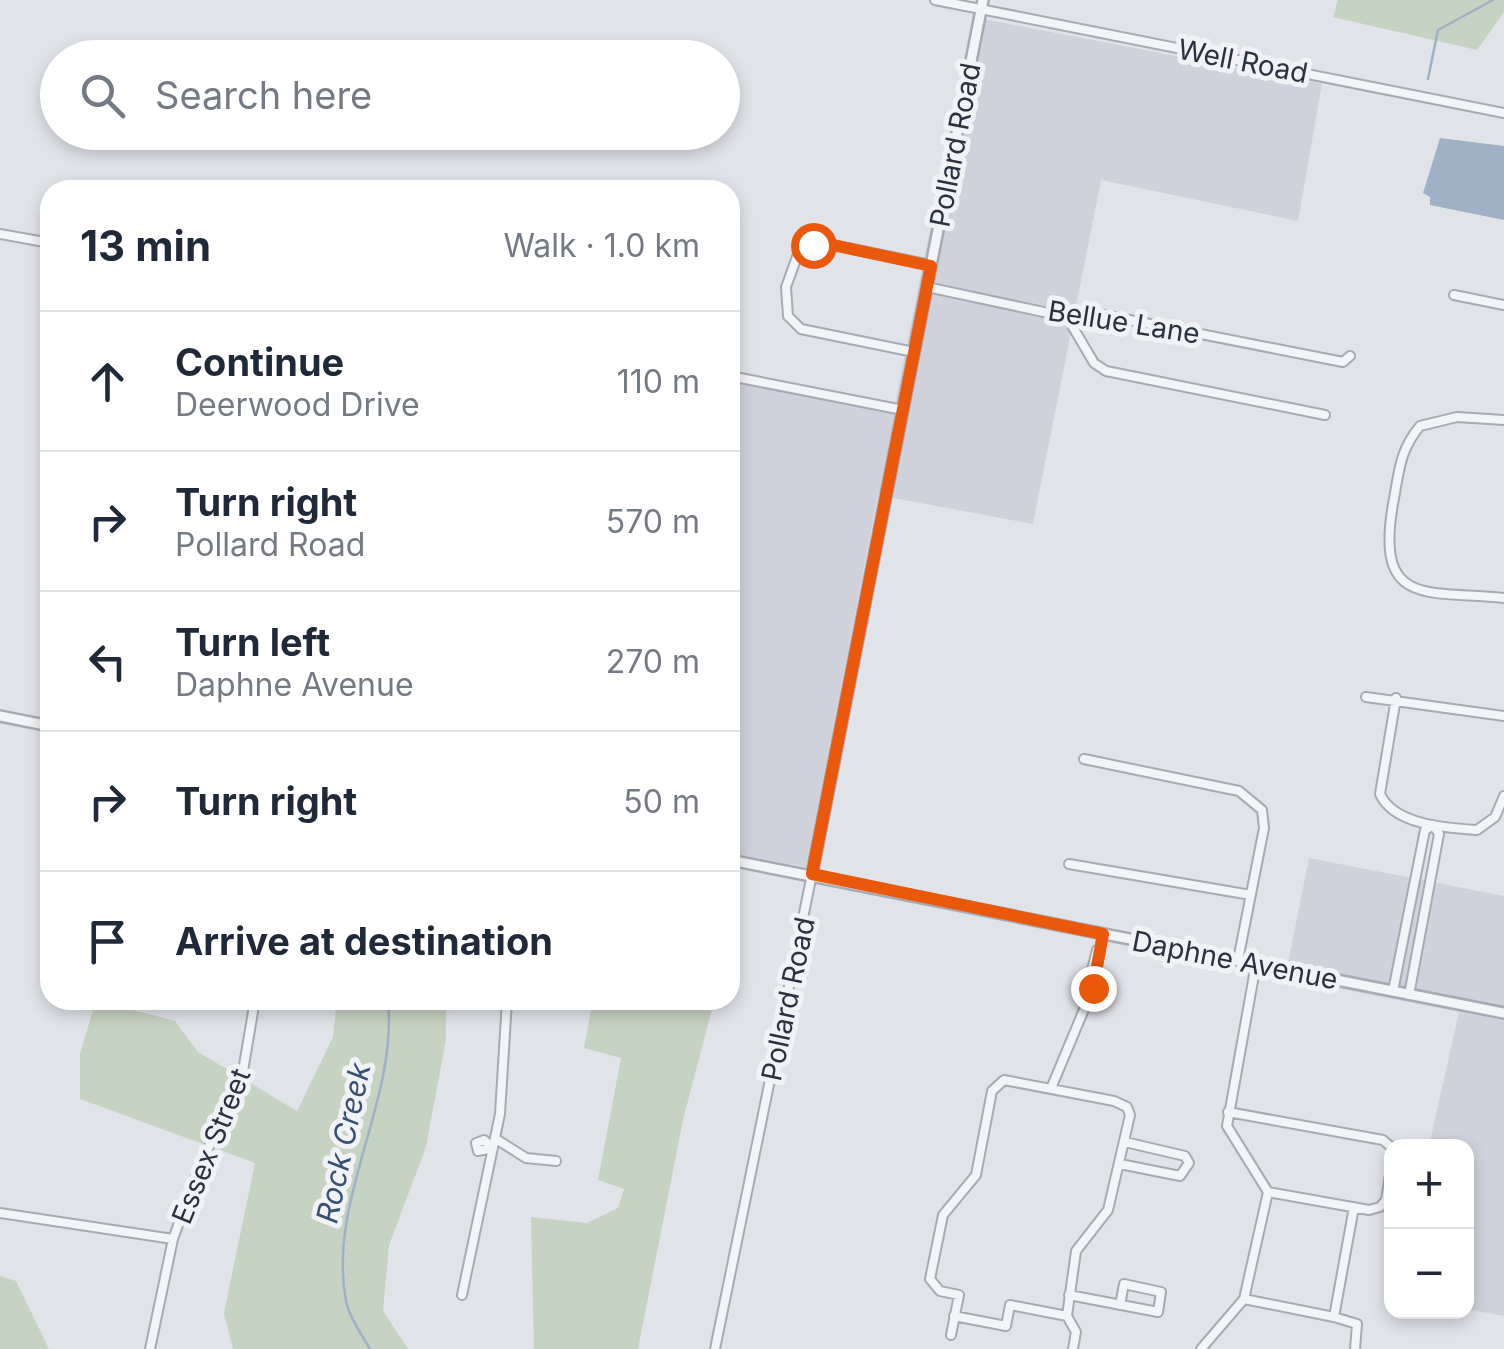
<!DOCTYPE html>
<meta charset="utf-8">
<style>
body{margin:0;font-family:Inter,sans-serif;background:#f2f2f3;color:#1f2937}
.controls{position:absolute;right:30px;bottom:30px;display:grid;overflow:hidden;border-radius:20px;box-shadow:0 5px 15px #0003}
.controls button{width:90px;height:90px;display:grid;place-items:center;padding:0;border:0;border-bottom:2px solid #e0e1e3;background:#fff;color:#1f2937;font:50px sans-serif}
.stop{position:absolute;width:30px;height:30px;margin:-22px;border:8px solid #ea580c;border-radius:50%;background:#fff}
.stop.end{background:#ea580c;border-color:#fff;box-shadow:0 2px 10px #0008}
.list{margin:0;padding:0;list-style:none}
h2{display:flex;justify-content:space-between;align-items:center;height:130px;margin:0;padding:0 40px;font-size:42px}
h2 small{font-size:32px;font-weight:400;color:#747a83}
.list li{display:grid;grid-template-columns:65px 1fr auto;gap:30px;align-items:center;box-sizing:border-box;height:140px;padding:0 40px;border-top:2px solid #e0e1e3}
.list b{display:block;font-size:38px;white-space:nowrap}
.list p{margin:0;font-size:32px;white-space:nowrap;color:#747a83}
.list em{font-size:32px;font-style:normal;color:#747a83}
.icon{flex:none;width:55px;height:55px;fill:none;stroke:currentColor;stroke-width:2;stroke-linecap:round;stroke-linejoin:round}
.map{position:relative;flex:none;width:1504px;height:1349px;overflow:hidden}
.search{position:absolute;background:#fff;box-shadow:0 5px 15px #0003;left:40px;top:40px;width:700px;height:110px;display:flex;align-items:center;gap:25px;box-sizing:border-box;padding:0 35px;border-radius:55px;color:#747a83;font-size:38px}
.panel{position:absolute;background:#fff;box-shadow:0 5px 15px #0003;left:40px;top:180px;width:700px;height:830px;border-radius:30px}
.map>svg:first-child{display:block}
.built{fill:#cfd2da}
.green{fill:#c6d2c2}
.water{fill:#9eb1c6}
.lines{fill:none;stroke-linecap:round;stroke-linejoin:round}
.stream{stroke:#9eb1c6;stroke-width:2.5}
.minor-casing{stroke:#a6aab2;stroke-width:12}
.tertiary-casing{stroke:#a6aab2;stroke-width:14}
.minor{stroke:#f3f4f7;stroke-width:8}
.tertiary{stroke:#f3f4f7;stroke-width:9}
.route{stroke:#ea580c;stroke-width:12}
.labels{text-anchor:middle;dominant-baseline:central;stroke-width:10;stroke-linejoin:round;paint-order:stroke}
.street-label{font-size:28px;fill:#2a313f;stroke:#f0f2f6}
.water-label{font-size:30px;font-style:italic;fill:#374f70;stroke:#f0f2f6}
</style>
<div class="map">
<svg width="1504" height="1349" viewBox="0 0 1504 1349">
<rect width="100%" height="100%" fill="#e0e3e8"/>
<path class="built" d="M973,17L1322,84L1298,221L1101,180L1033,524L878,495L806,867L730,853V370L895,403Z
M1309,858L1504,896V1316L1467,1309L1466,1146H1429L1459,1012L1285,978Z"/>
<path class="green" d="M1338,0H1504V12L1477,50L1333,17Z
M96,1000L175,1021L198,1052L297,1111L333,1037L337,1000H446V1039L426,1147L389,1245L383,1311L408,1349H233L224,1313L255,1163L80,1099V1054Z
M593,1000H705L713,1005L683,1120L638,1349H534L531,1217L587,1223L618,1208L624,1189L598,1180L621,1058L584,1048Z
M0,1276L16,1281L49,1349H0Z"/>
<path class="water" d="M1440,138L1504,146V220L1430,205V197L1423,193Z"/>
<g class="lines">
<path class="stream" d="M1428,79L1438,30L1493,0
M370,1349C362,1335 349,1317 346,1301C327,1199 398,1103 388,1000"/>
<defs>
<path id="minor" d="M935,0L1504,113
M0,234L50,243
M927,287L1067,317L1084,311L1343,362L1350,356
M1454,295L1504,305
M1067,317L1094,363L1106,371L1325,415
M914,352L801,329L788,316L786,287L798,254L813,245L828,244L931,265
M730,376L903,410
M1504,420L1457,417L1420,426C1399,451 1399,473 1393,504C1375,608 1427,590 1504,598
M1366,697L1504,716
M1396,698L1380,794C1394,825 1446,828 1477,830L1495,817L1504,796
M1084,759L1239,791L1262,810L1264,828L1238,960
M1069,864L1251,895
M1087,990L1097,950
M1393,991L1425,830L1433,825L1439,834L1409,995
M1052,1086L1093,988L1103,934
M1228,1112L1383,1140L1392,1148
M496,1139L526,1158L556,1161
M484,1140L493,1148L478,1151L476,1143Z
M1120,1164L1180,1176L1189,1163L1185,1156L1125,1142
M1268,1192L1369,1210L1380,1207L1386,1200L1392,1162
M1354,1207L1334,1317L1357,1324L1355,1349
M0,1213L173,1239
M462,1295L500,1114L507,1000
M1069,1295L1158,1312L1161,1292L1124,1284L1120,1305
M1244,1299L1334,1317
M954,1316L1006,1326L1010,1305L1067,1316L1076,1332L1073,1349
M951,1335L959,1295L940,1291L930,1279L943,1215L976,1175L992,1091L1004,1080L1114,1101L1127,1107L1130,1115L1108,1210L1076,1251L1067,1316
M150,1349L173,1239L197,1173L243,1071L255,1000
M715,1349L812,874
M1201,1349L1244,1299L1268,1192L1227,1126L1256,964"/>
<path id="tertiary" d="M0,716L50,726
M730,860L1504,1013
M812,874L983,0"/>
</defs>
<use href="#minor" class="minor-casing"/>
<use href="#tertiary" class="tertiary-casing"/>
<use href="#minor" class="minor"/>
<use href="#tertiary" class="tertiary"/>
</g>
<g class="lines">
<path class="route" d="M813,245L828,244L931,266L812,874L1103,934L1093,988"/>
</g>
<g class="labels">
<g class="street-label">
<text transform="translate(1243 61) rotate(11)">Well Road</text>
<text transform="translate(955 145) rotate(-79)">Pollard Road</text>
<text transform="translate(1124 322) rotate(9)">Bellue Lane</text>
<text transform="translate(1235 960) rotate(11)">Daphne Avenue</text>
<text transform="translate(788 999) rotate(-78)">Pollard Road</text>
<text transform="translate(211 1146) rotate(-68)">Essex Street</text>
</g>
<g class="water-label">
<text transform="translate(343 1143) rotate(-78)">Rock Creek</text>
</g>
</g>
</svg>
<div class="controls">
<button>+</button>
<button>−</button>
</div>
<div class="stop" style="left:813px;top:245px"></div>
<div class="stop end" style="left:1093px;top:988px"></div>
<div class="search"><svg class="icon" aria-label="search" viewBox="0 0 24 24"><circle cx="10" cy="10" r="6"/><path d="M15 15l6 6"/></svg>Search here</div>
<section class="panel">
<h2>13 min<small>Walk · 1.0 km</small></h2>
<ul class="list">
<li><svg class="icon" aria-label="ahead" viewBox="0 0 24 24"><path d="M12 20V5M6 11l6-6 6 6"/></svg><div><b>Continue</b><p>Deerwood Drive</p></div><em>110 m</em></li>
<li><svg class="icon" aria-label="right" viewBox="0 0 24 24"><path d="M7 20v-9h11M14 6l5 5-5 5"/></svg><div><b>Turn right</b><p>Pollard Road</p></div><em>570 m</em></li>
<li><svg class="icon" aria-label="left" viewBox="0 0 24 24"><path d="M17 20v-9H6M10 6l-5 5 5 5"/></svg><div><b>Turn left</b><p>Daphne Avenue</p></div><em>270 m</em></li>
<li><svg class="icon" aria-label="right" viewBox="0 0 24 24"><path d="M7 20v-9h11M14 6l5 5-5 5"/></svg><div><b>Turn right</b></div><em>50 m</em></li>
<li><svg class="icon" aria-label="arrive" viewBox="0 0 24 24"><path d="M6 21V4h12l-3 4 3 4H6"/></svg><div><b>Arrive at destination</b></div></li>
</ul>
</section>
</div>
